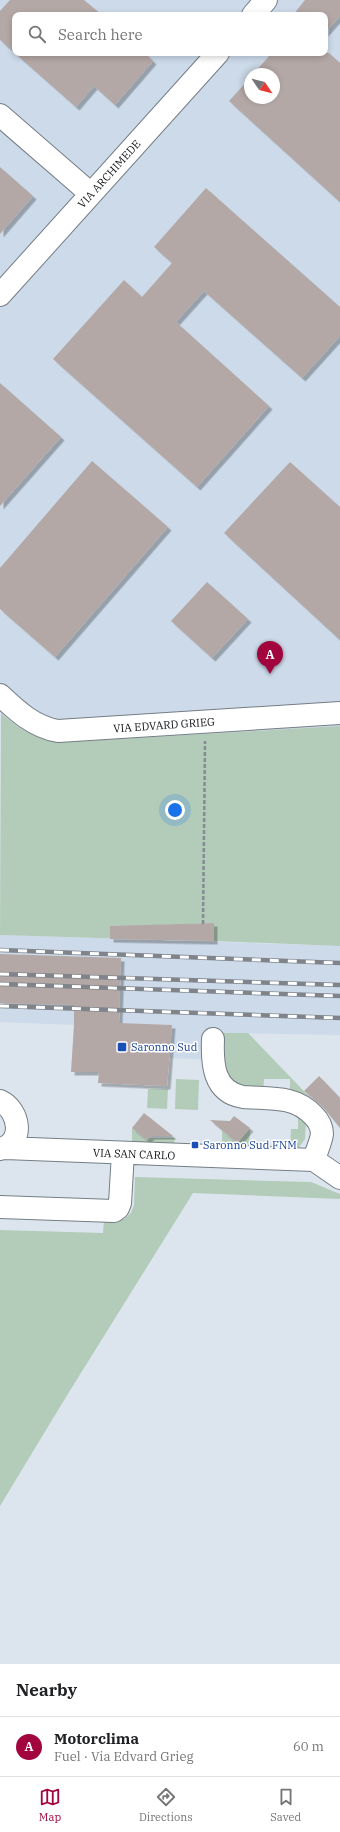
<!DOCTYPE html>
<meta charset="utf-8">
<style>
body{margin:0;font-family:"IBM Plex Serif",serif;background:#f6f6f6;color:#202124}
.compass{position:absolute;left:244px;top:68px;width:36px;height:36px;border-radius:50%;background:#fff;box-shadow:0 2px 6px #0003;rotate:125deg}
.you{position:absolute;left:175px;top:810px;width:14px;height:14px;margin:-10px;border:3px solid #fff;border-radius:50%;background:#1a73e8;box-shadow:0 0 0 6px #1a73e833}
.badge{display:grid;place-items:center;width:26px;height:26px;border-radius:50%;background:#a2043e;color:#fff;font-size:13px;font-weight:700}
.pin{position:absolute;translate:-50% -33px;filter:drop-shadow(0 1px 2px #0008)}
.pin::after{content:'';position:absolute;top:21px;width:14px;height:12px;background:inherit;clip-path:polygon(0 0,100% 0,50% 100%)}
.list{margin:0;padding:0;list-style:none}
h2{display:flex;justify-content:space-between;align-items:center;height:52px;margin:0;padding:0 16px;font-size:17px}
h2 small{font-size:13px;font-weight:400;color:#757577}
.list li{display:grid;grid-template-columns:26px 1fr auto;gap:12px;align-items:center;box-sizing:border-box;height:60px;padding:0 16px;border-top:1px solid #e0e0e0}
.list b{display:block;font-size:15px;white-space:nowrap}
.list p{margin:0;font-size:13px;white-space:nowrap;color:#757577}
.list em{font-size:13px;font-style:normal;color:#757577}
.icon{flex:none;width:22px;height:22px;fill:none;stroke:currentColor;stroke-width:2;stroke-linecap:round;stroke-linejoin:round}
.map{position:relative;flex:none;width:340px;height:1664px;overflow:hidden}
.search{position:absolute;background:#fff;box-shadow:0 2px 6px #0003;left:12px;right:12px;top:12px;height:44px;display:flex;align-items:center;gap:10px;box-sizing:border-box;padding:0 14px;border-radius:8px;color:#757577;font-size:15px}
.sheet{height:112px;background:#fff}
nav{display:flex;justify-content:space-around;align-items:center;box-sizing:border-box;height:56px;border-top:1px solid #e0e0e0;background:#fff;font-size:11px;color:#757577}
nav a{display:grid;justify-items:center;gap:2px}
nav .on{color:#a2043e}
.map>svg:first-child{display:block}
.built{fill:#ccdae9;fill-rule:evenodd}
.grass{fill:#b2ccb9}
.building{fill:#b4a8a6;filter:url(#shadow)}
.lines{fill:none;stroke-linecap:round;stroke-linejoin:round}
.minor-casing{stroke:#757d85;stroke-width:24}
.path{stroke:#858b91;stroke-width:2.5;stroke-dasharray:4 2;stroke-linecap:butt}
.minor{stroke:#fff;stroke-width:22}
.rail-casing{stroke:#7e848a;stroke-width:4.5}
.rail{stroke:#fff;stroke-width:3;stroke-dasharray:9;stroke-linecap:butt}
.transit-dot{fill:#1a4fb4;stroke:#fff;stroke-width:1.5}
.labels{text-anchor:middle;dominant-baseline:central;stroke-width:3;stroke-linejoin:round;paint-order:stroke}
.street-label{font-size:11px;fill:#111417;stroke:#fff}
.transit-label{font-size:11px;fill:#164399;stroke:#fff;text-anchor:start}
</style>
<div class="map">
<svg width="340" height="1664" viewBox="0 0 340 1664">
<defs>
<filter id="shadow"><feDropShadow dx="3.5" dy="3.5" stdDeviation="0" flood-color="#0004"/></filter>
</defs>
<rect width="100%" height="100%" fill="#dce5ed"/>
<path class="built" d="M0,0H340V726L65,742L45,740L28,734L0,712ZM15,15H325V53H15ZM250,74H274V98H250Z
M0,935L340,946V1035L219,1033L218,1060L169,1058L168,1074L71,1072L74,1025L0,1022Z"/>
<path class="grass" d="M1,713C23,732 36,740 65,742L340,726V946L214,941V923L131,926V939L0,935Z
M219,1033H248L322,1110L290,1094V1079H264L263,1093L227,1083Z
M176,1079L199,1080L198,1110L175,1109Z
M148,1089H168L167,1109L147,1108Z
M298,1115L306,1122L305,1139L297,1150H290L291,1129H298Z
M132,1128L147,1140L149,1138H175L174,1145L132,1143Z
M250,1128L249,1148L222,1147V1131L237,1143Z
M135,1177L311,1182L340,1194V1199L193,1193L66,1397L0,1506V1230L103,1233L104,1220L124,1219L131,1213L134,1205Z"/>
<path class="building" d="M10,0H84L102,15H15V53H145L153,61L115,105L94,86L76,107L0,40V11Z
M305,0H340V16L325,33V15H293Z
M272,53H329L340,63V202L229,101L250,78V98H274V74H253Z
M0,167L33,196L0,234Z
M206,188L340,307V336L302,378L204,291L176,322L269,406L197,487L53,359L124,280L142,297L172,263L154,247Z
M0,383L61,437L0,506Z
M92,461L168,527L55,657L0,609V568Z
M290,462L340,507V640L224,533Z
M207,582L248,619L212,658L171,621Z
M214,923V941L110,939V926Z
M0,954L121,958L119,1023L172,1025L167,1086L98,1083L99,1072H71L74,1025V1005L0,1003Z
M319,1076L340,1098V1128L322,1106L304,1091Z
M144,1113L173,1136H151L147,1140L132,1128Z
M234,1116L250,1128L237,1143L210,1120L230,1121Z"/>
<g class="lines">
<defs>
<path id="minor" d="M253,15L266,0
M0,115L91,194
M0,295L218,53
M0,695C17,711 34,727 58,731L340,713
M213,1039C212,1063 213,1092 243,1097C269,1099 294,1095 313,1115C318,1120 322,1126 322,1134C321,1142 316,1152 314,1160
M0,1101C20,1110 25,1144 0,1149
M5,1148L314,1160L340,1178
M0,1207L114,1211L118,1208L120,1203L123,1153"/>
</defs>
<use href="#minor" class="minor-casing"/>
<path class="path" d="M203,924L205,741"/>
<use href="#minor" class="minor"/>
<defs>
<path id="rail" d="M0,950L340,963
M0,974L340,985
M0,984L340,996
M0,1006L340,1018"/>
</defs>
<use href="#rail" class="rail-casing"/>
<use href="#rail" class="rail"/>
</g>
<g class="transit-dot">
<rect x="117" y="1042" width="10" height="10" rx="2"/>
<rect x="191" y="1141" width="8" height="8" rx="2"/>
</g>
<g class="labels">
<g class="street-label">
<text transform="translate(109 174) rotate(-48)">VIA ARCHIMEDE</text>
<text transform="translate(164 725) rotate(-4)">VIA EDVARD GRIEG</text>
<text transform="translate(134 1154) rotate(2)">VIA SAN CARLO</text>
</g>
<g class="transit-label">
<text x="131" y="1047">Saronno Sud</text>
<text x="203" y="1145">Saronno Sud FNM</text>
</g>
</g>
</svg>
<svg class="compass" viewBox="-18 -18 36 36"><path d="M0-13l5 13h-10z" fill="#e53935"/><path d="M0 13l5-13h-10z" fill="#757577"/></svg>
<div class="you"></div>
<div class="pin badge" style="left:270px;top:674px">A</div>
<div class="search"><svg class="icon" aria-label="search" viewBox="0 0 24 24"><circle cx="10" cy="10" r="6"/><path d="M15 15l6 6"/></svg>Search here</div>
</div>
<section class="sheet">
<h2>Nearby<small></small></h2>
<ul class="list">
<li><span class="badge">A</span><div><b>Motorclima</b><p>Fuel · Via Edvard Grieg</p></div><em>60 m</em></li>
</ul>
</section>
<nav>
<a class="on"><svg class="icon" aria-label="map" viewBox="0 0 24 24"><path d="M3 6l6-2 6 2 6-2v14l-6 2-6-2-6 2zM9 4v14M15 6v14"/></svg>Map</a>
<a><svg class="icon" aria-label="directions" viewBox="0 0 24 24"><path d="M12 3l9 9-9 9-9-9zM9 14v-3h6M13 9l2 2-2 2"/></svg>Directions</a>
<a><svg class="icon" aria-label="saved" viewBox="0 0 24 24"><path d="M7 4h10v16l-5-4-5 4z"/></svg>Saved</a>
</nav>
